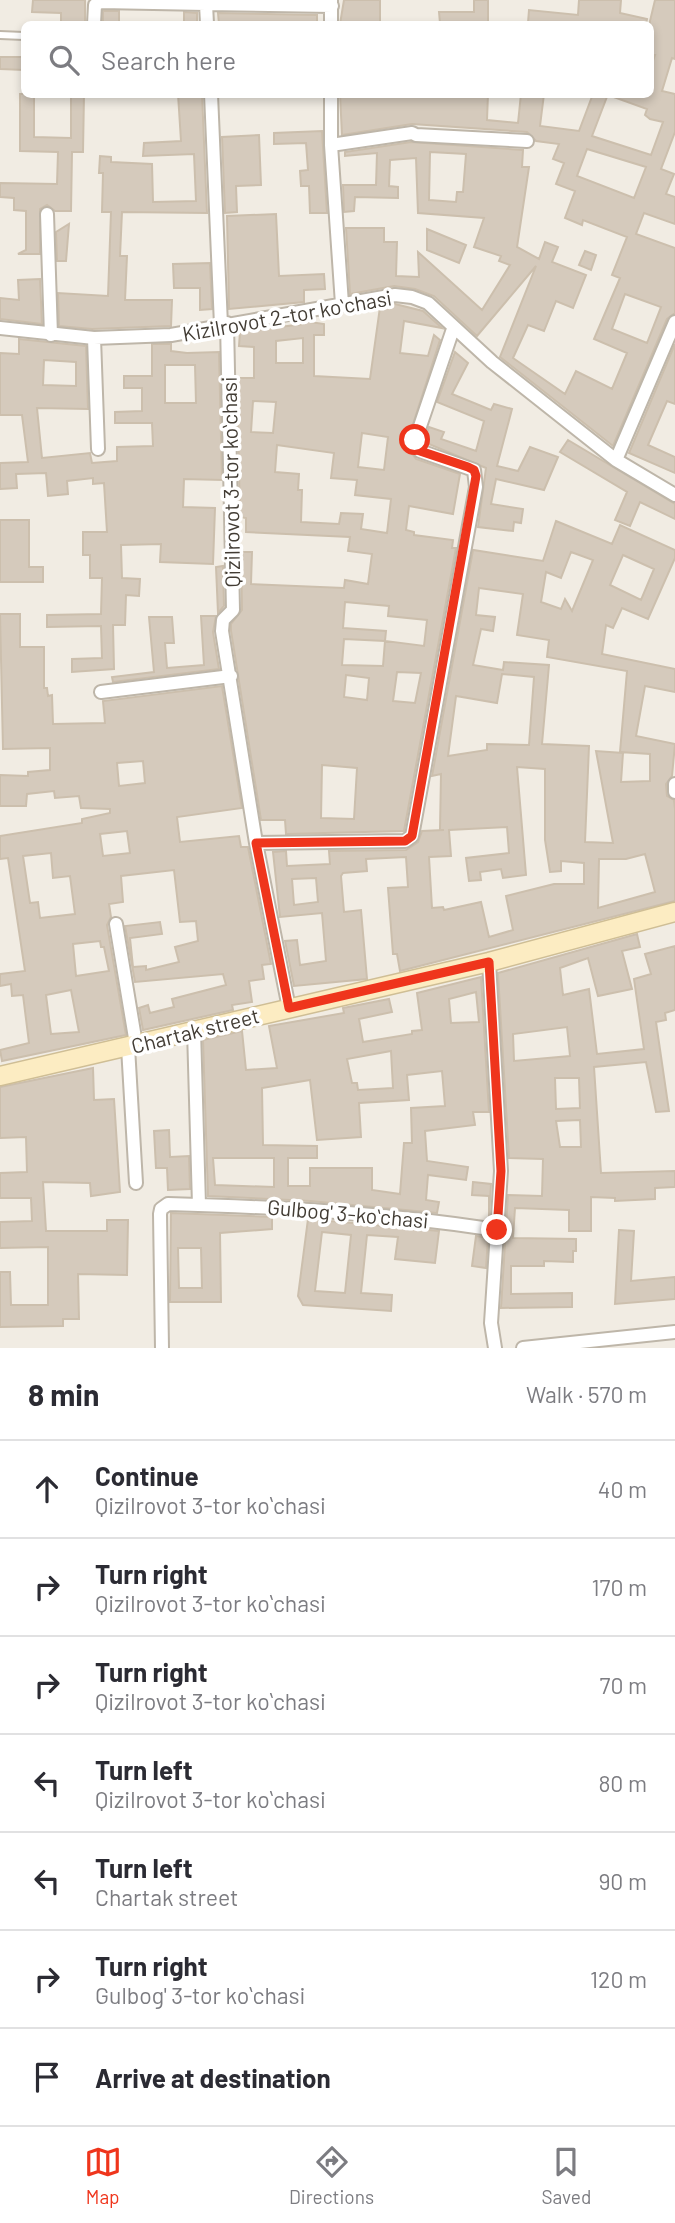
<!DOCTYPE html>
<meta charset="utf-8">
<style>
body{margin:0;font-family:Barlow,sans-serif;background:#f2f2f3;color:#2b2b33}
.stop{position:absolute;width:21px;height:21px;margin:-16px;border:5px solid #ef351c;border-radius:50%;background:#fff}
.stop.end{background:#ef351c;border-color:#fff;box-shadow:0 2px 7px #0008}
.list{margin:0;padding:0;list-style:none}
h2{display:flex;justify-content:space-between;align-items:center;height:91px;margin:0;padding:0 28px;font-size:30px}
h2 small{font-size:23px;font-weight:400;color:#7c7c81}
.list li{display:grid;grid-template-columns:46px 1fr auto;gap:21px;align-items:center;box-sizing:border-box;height:98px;padding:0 28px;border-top:2px solid #e1e1e2}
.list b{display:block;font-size:26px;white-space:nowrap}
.list p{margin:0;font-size:23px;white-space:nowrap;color:#7c7c81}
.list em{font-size:23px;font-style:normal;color:#7c7c81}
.icon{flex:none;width:38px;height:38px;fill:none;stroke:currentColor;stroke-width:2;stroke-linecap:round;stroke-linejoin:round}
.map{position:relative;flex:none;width:675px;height:1348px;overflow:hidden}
.search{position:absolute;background:#fff;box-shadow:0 4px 10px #0003;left:21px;right:21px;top:21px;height:77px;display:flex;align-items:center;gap:18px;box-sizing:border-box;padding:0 24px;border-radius:10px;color:#7c7c81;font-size:26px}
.sheet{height:777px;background:#fff}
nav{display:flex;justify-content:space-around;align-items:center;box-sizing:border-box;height:98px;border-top:2px solid #e1e1e2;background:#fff;font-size:19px;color:#7c7c81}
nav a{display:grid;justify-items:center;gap:4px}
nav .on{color:#ef351c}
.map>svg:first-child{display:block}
.building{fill:#d5cabc;stroke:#ccbfad;stroke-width:2;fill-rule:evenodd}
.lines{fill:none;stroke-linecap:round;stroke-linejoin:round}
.lane-casing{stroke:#beb6a9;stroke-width:10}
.street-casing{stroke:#beb6a9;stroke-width:16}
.secondary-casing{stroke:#cfbe95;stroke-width:21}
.lane{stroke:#fff;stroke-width:6}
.street{stroke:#fff;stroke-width:12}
.secondary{stroke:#fcecc2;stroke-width:18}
.route{stroke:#ef351c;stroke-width:9}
.labels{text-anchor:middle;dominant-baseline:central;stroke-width:7;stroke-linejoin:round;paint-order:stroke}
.street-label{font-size:21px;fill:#423c34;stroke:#fff}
</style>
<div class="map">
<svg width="675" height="1348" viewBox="0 0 675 1348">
<rect width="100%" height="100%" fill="#f1ece3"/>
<path class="building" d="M33,0H85V24H61V13L32,12Z
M344,0H380V24H340Z
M474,0H488V24L440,23L439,12H474Z
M579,0H621L620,13L647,19L646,24L528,23L529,10L578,15Z
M655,0H675V59L672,58L662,91L675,94V132L661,169L674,174L666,194L675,197V224L644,213L636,234L675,248V313L667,319L613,446L500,357L536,266L477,336L434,296L415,289L394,286L350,294L346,228H384V242H397L396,276L419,277L418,252L482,310L510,265L499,261L501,256L474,247L484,218L418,213L416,158L390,160L389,186L398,187V198L355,197L354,211L344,212L343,185H376L377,153L345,156V152L411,142L523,150L522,167H529L517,247L539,259L545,242L558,247L552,262L586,275L573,308L556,301L544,331L528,325L513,358L565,394L576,371L612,389L627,353L594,339L620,278L612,275L627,237L583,220L582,225L565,218L575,191L556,184L564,163L553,159L559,144L536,141L527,132L412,124L342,135L340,94H488L487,120L518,123L521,94H544L540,126L579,131L593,94H608L592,136L651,155L663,122L650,119L645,115L647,109L611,96L650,94V69L655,55H650V21ZM587,149L646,167L634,198L577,176ZM430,152L466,154L463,192H457L456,202L429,200ZM625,294L661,307L647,343L612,329Z
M103,11H119V24H103Z
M184,12L197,13V24H184Z
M218,13L317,15V24H219Z
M0,57H24V70L0,69Z
M20,94H34V137L71,138V94H84L83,152H72L71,211H55L47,205L40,209V254H18L26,250V211L14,210V198L0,197V183L57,184L58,152L20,151Z
M178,94H202L207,213L122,212L120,256H127L125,300H172L171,326L92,329L59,326L58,293L108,296L111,212H102L103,173H99L100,156L111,157V162L152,164L153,202L196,201L194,154L143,156L144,143L181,141Z
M322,131L327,213H310L309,186H301L300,171L308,170L306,143L274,144V133Z
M259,135L261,185L236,186L237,212L225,213L222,137Z
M276,214L279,276L324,274L325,289L304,290V302L229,309L227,216Z
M69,224L66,261H57L56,232Z
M427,229L466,245L459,263L427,250Z
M585,251L596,255L591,270L579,265Z
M210,263L212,309L200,310V288H174L173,264Z
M40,279L42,324L0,319V298L19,300L18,280Z
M395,304L423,311L442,328L404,321L400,353L428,356L434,335L440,340L406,446L416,459L460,474L453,514L409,506L406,530L414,532V535L453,540L452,548H456L404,831L286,834L285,820H261L231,631V624L242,610L241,552H252L251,584L344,588L345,580L368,584L372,554L348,551L350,537L246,532V518L240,517L237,378H254V347L239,346L240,332L303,324V321L324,324V335H314V376L370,379L380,307ZM303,338V363H276V341ZM253,401L276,402L273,433L251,432ZM362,433L388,437L384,470L358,467ZM277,445L334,453L331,478L357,480L355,495L391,499L387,533L361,529L363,514L341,513L339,524L301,522L302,490H298L299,474L275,472ZM345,602L389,606L388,616L427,620L424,646L385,641L386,631L343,628ZM344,639L385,641L383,666L342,665ZM397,672L421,673L415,703L393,701ZM346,675L369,678L367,700L344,697ZM322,765L357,768L354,819L321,818Z
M19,339L86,346L88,409L37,408L42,458L90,453L92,463L117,461V447L153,446L152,423H115V412L142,411V388H124V376H152V344H171V351L187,353L219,352L222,480L184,479L183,507L215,508L213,564L160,562L161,544L121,545L122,578L140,579L139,596L126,595L125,625H113L114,669L72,672V659L102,658L101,626L47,627V615L101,614L102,578H90V555H83V532H107L104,483L93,484V478L67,481L68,494L48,496L46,473L16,474L17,488L0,489V463L28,462L22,415H0V353L19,354ZM44,360L76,362V386L43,385ZM165,365H195L196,403H165Z
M675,344V404L667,401L648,445L675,457V473L629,453Z
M455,352L468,363L452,394L491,410L494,404L512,409L497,466L518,471L530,447L558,457L544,490L496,479L491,504L523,509L521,523L514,522L513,531L478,527L486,468L424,442L429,427L444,432L441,439L476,451L484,421L437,402Z
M568,440L675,504V519L640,502L630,526L615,520L627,492L560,452Z
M0,520H29V567H43V582H0Z
M556,521L612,544L620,525L675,550V558L648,619L622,608L613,628L606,625L602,654L675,669V692L645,686L636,736L675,744L672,776L666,784L667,796L674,800L675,809V901L400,971L397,954H393L388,888L408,887L406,857L366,859L367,871L343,873L341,876L344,912L361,910L367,979L294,986L285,941L297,940L300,965L326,961L322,913L280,917L273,852L286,851L287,866L330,864L329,851L406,850L418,842L422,831L444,830H440L441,774L432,776L473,550L543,561ZM571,552L593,560L572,611L565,599L561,609L541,602L546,572L561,578ZM623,555L654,569L641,600L610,585ZM479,588L523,594L517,635L549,640L547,657L627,671L620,752L650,754V781L621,782L623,753L596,751L613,843L585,842L589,746L542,744L549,665L504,662L503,670L473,665L481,629L493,631L495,617L476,615ZM502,674L534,677L529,745L487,744V750L448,756L456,696L497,703ZM517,767L545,769V840L550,872L561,871V861L584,863V884H554L506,896L513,930L489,937L481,902L444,910L443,907L432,908L429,857L451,856L449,830L507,827L509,853L466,858L469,881L481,880L480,872L501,869L503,878L526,875ZM645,854L655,892L598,908L599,859H626ZM316,878L318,902L294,905L292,879Z
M223,566L224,606L218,613L216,567Z
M0,614H20V647H44V688H47L48,696L52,695L53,724L105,723L103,701L222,686L242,808L177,817L180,842L239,836L241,847H248L271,964L262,965L264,979L249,981L252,1002L232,1005L233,1010L143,1030L139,1008L148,1005L150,1013L174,1007L172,999L226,985L223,974L135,982L125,926L160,922L162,934L130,938L133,967L146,966V970L179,962L175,947L198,941L196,921L180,922L174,870L121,876L123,902L109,904L111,917L107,925L126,1035L2,1061L0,1050L29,1043L23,995L12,996L11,984L0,986V974L25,971L8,858L0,859V836L82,823V819L110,813V809L81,808L79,796L55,798L54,791L27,794L26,806H0V775L28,776V772L50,770V748L3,749ZM143,761L145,783L119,786L117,763ZM127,831L130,853L103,856L100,834ZM51,853L53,878L70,876L75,914L40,918L38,902L30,903L23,856ZM100,941L101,947H104L109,971L76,976L73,944ZM71,990L79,1032L51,1034L46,995Z
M201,616H216L213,632L219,669L113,682L112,677L154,672L149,617H172L174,643H165L167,668L204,665Z
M637,934L640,947L622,951L632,989L598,996L588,958L560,968L563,995L589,989L597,1054L644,1049L634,979L651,974L645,954L675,946V1010L665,1013L666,1020L656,1022L669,1111L656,1112L646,1062L594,1067L601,1173L675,1171V1187L655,1188V1199L615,1201V1198L591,1197V1231H569V1210L515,1208L513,1238L576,1239V1251H573V1262L544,1261V1266H511V1294L572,1293V1307L501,1308L508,1195L542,1196L543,1159L509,1158L498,973ZM567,1027L570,1056L514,1061L513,1034ZM555,1078H579L580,1108L556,1109ZM580,1120L581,1147H560L556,1121Z
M481,977L489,1112H473L475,1125L425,1131L427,1161L468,1167L466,1180L428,1175L426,1200L439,1202L437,1213L310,1201L208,1196L203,1040L242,1031L246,1070L277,1068L269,1026L344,1013L343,1008L389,999L392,1012L359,1019L363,1042L412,1034V1031L422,1030L417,993ZM476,992L479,1022L451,1023L449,999ZM391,1051L393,1088L358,1090L357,1083H352L347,1059ZM442,1071L445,1106L411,1108L412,1143H404L400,1194L372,1190V1168H310V1186H288V1158H317V1146L263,1145L262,1088L310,1080L317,1140L361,1137L359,1103L409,1100L407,1075ZM213,1158H274V1187L215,1185Z
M93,1068L94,1100L114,1099L120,1192L91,1196L90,1183L43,1182L46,1231H107V1220H128L127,1275L78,1274L79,1319H63V1326L0,1327V1272H10L11,1305H48V1247L0,1248V1222L32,1221L31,1198H0V1173L27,1172L26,1137L0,1138V1087Z
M169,1130L170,1157L189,1156L190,1189L168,1190L167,1168H156L154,1131Z
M473,1182L491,1184L489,1220V1196L472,1195Z
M171,1213L272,1217V1229L220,1233L221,1302H170ZM178,1248H201L202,1288H179Z
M308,1219L439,1231L435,1263L395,1259L398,1237L367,1235L361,1293L392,1295L391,1311L303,1305L298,1296ZM322,1232L351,1235L345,1293L315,1291Z
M619,1230L634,1231L631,1281L675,1277V1299L615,1304Z
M476,1236L488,1238L486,1268L472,1266Z"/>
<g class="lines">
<defs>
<path id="lane" d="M0,35L24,36"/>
<path id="street" d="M331,0V24
M206,4L332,6
M94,24L95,5L101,2L206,4L207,24
M211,94L221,325
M331,94V145L342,304
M331,145L412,133L416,135L527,141
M47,214L51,335
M227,323L233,610L223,620L222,631L256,843L289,1008
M0,328L94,338L171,335L395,295L412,297L428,303L492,362L616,460L675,495
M94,338L98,449
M616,460L675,322
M101,692L231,676
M675,784V792
M256,843L405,841L412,836L476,487L474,470L420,451L414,444L453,329
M116,924L136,1044
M489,962L501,1171L491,1323L495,1348
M194,1030L199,1205
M128,1047L136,1183
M162,1348L160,1214L161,1209L168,1204C279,1207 387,1213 497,1230
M523,1348L675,1332"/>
<path id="secondary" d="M0,1076L489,962L675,912"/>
</defs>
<use href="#lane" class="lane-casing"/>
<use href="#street" class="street-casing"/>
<use href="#secondary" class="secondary-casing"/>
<use href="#lane" class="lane"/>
<use href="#street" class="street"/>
<use href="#secondary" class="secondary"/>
</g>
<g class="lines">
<path class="route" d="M415,440L414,444L420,451L468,467L474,470L476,476L412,836L405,841L256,843L289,1008L489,962L501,1171L497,1230"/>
</g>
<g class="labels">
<g class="street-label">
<text transform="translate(287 315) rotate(-10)">Kizilrovot 2-tor koʻchasi</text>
<text transform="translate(230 482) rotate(-91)">Qizilrovot 3-tor koʻchasi</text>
<text transform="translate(195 1030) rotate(-14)">Chartak street</text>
<text transform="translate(348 1213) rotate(5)">Gulbog' 3-koʻchasi</text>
</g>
</g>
</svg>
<div class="stop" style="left:415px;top:440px"></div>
<div class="stop end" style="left:497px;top:1230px"></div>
<div class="search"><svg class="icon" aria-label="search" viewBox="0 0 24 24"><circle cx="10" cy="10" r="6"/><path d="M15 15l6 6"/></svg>Search here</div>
</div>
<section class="sheet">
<h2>8 min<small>Walk · 570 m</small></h2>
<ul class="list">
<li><svg class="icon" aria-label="ahead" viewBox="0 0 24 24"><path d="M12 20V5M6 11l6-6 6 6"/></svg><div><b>Continue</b><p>Qizilrovot 3-tor koʻchasi</p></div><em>40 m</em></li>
<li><svg class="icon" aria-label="right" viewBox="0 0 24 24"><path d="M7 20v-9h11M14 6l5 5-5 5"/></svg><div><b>Turn right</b><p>Qizilrovot 3-tor koʻchasi</p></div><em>170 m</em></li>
<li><svg class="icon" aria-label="right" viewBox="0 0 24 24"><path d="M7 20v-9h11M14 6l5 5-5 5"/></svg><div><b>Turn right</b><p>Qizilrovot 3-tor koʻchasi</p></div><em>70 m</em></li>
<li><svg class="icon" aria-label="left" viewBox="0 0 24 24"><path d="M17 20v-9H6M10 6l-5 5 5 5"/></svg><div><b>Turn left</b><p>Qizilrovot 3-tor koʻchasi</p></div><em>80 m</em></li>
<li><svg class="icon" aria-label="left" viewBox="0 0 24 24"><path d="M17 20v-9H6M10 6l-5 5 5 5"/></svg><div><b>Turn left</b><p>Chartak street</p></div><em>90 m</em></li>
<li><svg class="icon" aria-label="right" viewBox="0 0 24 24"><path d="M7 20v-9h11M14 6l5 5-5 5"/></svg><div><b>Turn right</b><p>Gulbog' 3-tor koʻchasi</p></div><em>120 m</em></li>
<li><svg class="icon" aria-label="arrive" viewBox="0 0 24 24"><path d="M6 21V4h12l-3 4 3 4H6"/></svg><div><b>Arrive at destination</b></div></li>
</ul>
</section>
<nav>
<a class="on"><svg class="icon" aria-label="map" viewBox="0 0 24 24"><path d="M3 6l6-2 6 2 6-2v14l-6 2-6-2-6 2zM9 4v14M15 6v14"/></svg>Map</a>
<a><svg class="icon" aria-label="directions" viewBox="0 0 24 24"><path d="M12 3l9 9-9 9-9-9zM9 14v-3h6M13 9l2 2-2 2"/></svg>Directions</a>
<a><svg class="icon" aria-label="saved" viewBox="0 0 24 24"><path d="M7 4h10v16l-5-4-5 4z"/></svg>Saved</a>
</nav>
